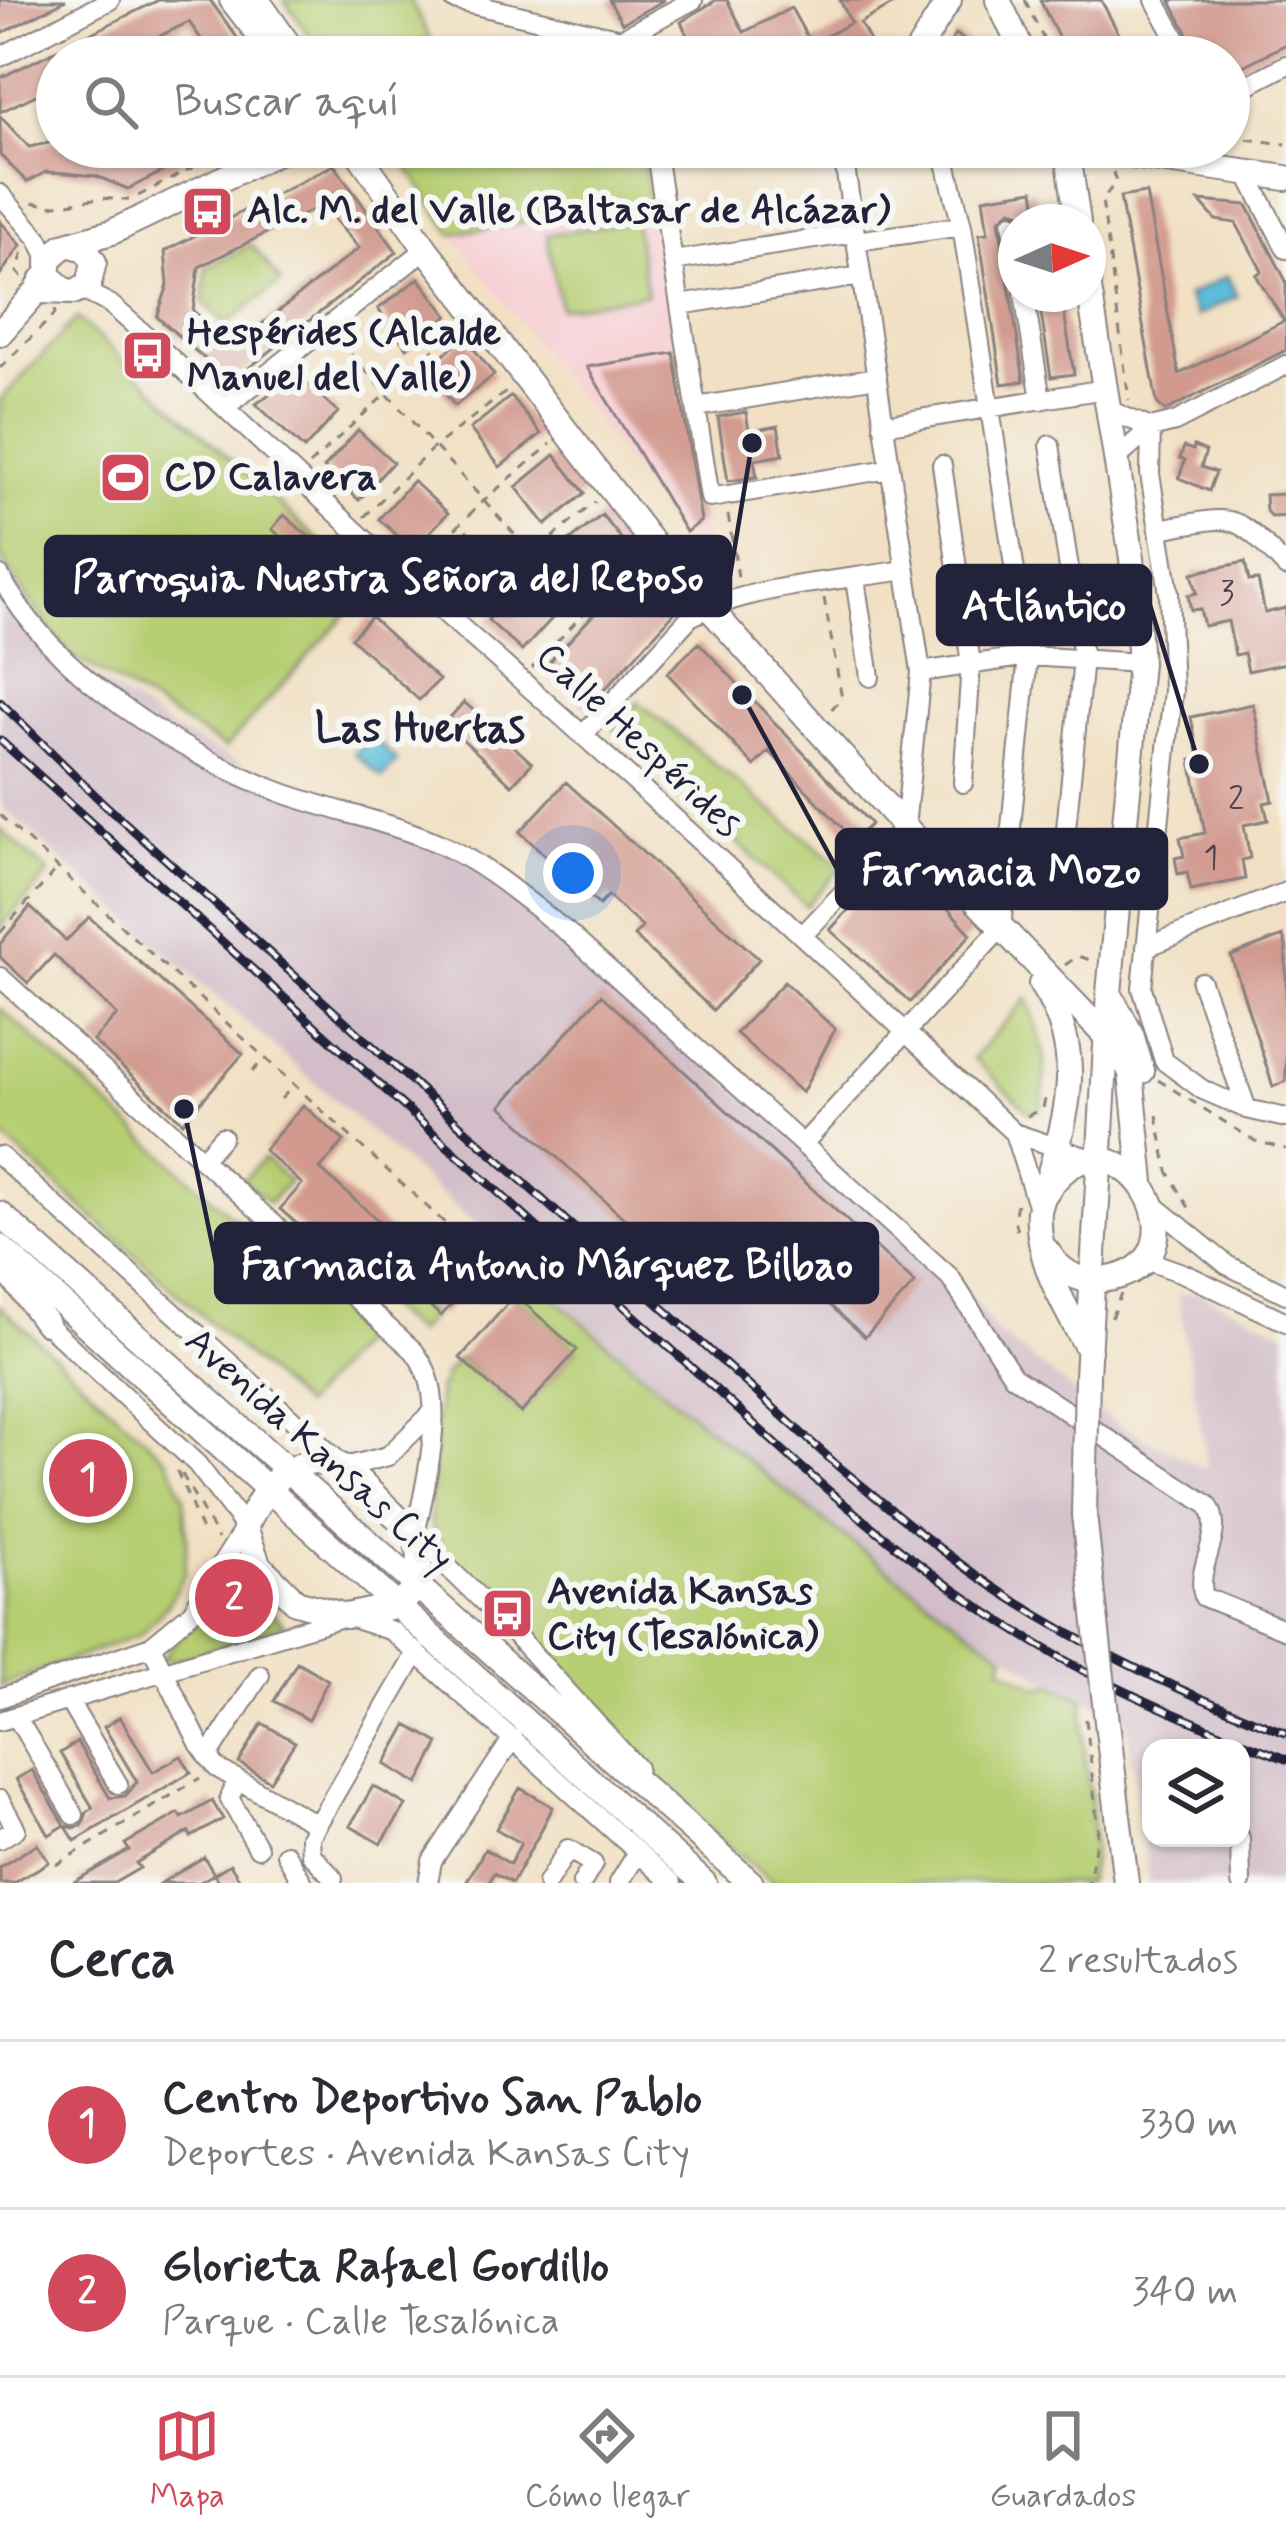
<!DOCTYPE html>
<html lang="es">
<meta charset="utf-8">
<style>
body{margin:0;font-family:Mynerve,sans-serif;background:#f2f2f3;color:#2b2b33}
.controls{position:absolute;right:36px;bottom:36px;display:grid;overflow:hidden;border-radius:24px;box-shadow:0 3px 9px #0004}
.controls button{width:108px;height:108px;display:grid;place-items:center;padding:0;border:0;border-bottom:3px solid #e1e1e2;background:#fff;color:#2b2b33;font:60px sans-serif}
.compass{position:absolute;left:998px;top:204px;width:108px;height:108px;border-radius:50%;background:#fff;box-shadow:0 3px 9px #0004;rotate:87deg}
.you{position:absolute;left:573px;top:873px;width:42px;height:42px;margin:-30px;border:9px solid #fff;border-radius:50%;background:#1a73e8;box-shadow:0 0 0 18px #1a73e833}
.badge{display:grid;place-items:center;width:78px;height:78px;border-radius:50%;background:#d1495b;color:#fff;font-size:39px;font-weight:700}
.pin{position:absolute;translate:-50% -50%;border:6px solid #fff;box-shadow:0 3px 12px #0006}
.list{margin:0;padding:0;list-style:none}
h2{display:flex;justify-content:space-between;align-items:center;height:156px;margin:0;padding:0 48px;font-size:51px}
h2 small{font-size:39px;font-weight:400;color:#7c7c81}
.list li{display:grid;grid-template-columns:78px 1fr auto;gap:36px;align-items:center;box-sizing:border-box;height:168px;padding:0 48px;border-top:3px solid #e1e1e2}
.list b{display:block;font-size:45px;white-space:nowrap}
.list p{margin:0;font-size:39px;white-space:nowrap;color:#7c7c81}
.list em{font-size:39px;font-style:normal;color:#7c7c81}
.icon{flex:none;width:66px;height:66px;fill:none;stroke:currentColor;stroke-width:2;stroke-linecap:round;stroke-linejoin:round}
.map{position:relative;flex:none;width:1286px;height:1883px;overflow:hidden}
.search{position:absolute;background:#fff;box-shadow:0 3px 9px #0004;left:36px;right:36px;top:36px;height:132px;display:flex;align-items:center;gap:30px;box-sizing:border-box;padding:0 42px;border-radius:66px;color:#7c7c81;font-size:45px}
.sheet{height:492px;background:#fff}
nav{display:flex;justify-content:space-around;align-items:center;box-sizing:border-box;height:168px;border-top:3px solid #e1e1e2;background:#fff;font-size:33px;color:#7c7c81}
nav a{display:grid;justify-items:center;gap:6px}
nav .on{color:#d1495b}
.map>svg:first-child{display:block}
.built{fill:#f7cfd4}
.industrial{fill:#d2bdc8;fill-rule:evenodd}
.green{fill:#b6cd71;stroke:#6c7856;stroke-width:3}
.water{fill:#5dbddb;stroke:#40708b;stroke-width:3}
.building{fill:#d29a8f;fill-rule:evenodd}
.lines{fill:none;stroke-linecap:round;stroke-linejoin:round}
.minor-casing{stroke:#8a817f;stroke-width:22}
.major-casing{stroke:#8a817f;stroke-width:28}
.path{stroke:#8a817f;stroke-width:3;stroke-dasharray:9 9;stroke-linecap:butt}
.minor{stroke:#fff;stroke-width:18}
.major{stroke:#fff;stroke-width:24}
.rail-casing{stroke:#22223b;stroke-width:9}
.rail{stroke:#f6f6f2;stroke-width:4.5;stroke-dasharray:14;stroke-linecap:butt}
.major-bridge-casing{stroke:#8a817f;stroke-width:28;stroke-linecap:butt}
.major-bridge{stroke:#fff;stroke-width:24}
.labels{text-anchor:middle;dominant-baseline:central;stroke-width:12;stroke-linejoin:round;paint-order:stroke}
.number-label{font-size:33px;fill:#4e4050}
.poi-label{font-size:39px;font-weight:bold;fill:#22223b;stroke:#f6f6f2;text-anchor:start}
.street-label{font-size:39px;fill:#22223b;stroke:#f6f6f2}
.neighbourhood-label{font-size:42px;font-weight:bold;fill:#22223b;stroke:#f6f6f2}
.leader{fill:none;stroke:#22223b;stroke-width:4.5}
.callout-dot{fill:#22223b;stroke:#f6f6f2;stroke-width:4.5}
.callout{fill:#22223b;stroke:#22223b;stroke-width:4.5}
.callout-label{font-size:42px;text-anchor:middle;font-weight:bold;fill:#fff}
</style>
<div class="map">
<svg width="1286" height="1883" viewBox="0 0 1286 1883">
<rect width="100%" height="100%" fill="#f6f6f2"/>
<filter id="ink" filterUnits="userSpaceOnUse"><feTurbulence type="fractalNoise" baseFrequency=".00833" numOctaves="2"/><feDisplacementMap in="SourceGraphic" scale="24" xChannelSelector="R" yChannelSelector="G"/><feConvolveMatrix kernelMatrix="1 2 1 2 8 2 1 2 1" color-interpolation-filters="sRGB"/></filter>
<filter id="wash" filterUnits="userSpaceOnUse"><feTurbulence type="fractalNoise" baseFrequency=".004" numOctaves="4" result="noise"/><feDisplacementMap in="SourceGraphic" scale="48" xChannelSelector="R" yChannelSelector="G"/><feGaussianBlur stdDeviation="2.7" result="paint"/><feColorMatrix in="noise" values="0 0 0 0 0 0 0 0 0 0 0 0 0 0 0 0 0 1.4 0 .05"/><feComposite in="paint" operator="in"/></filter>
<g filter="url(#wash)">
<rect width="100%" height="100%" fill="#f1e0c3"/>
<path class="built" d="M650,201L704,540L689,544L452,234Z"/>
<path class="industrial" d="M0,559L42,627L80,669L179,733L273,779L407,824L457,847L969,1294L995,1331L1114,1423L1208,1470L1178,1295L1197,1292L1286,1332V1883H1149L1126,1719L1129,1718L1048,1681L927,1600L697,1420L0,805ZM1151,1748H1241V1838H1151Z"/>
<path class="green" d="M284,0H410L440,57H326Z
M394,147H642L650,201L452,234Z
M634,220L647,294L560,308L547,235Z
M252,245L281,282L226,324L204,302L206,268Z
M77,318L370,588L225,748L68,653L14,579L0,555V400Z
M638,702L842,867L806,906L614,729Z
M0,829L49,873L0,928Z
M1027,998C1043,1042 1050,1062 1040,1109L1030,1113L973,1058Z
M0,1008L365,1336L303,1406L0,1134Z
M264,1158L289,1181L269,1203L243,1180Z
M531,1277C683,1412 839,1538 1005,1655L1002,1667L1038,1687L1051,1684L1085,1699C1076,1760 1105,1822 1087,1883H774L710,1832L443,1552L431,1524L430,1501L439,1386L443,1385V1376L459,1358L521,1413L577,1350L515,1295Z
M404,1290L432,1315L416,1333L388,1309Z
M0,1306L168,1460L184,1497L187,1537L185,1573L168,1604L141,1634L0,1686Z
M231,1570L285,1625L178,1660L162,1659Z"/>
<path class="water" d="M1227,276L1237,296L1197,316L1187,296Z
M372,736L397,761L382,778L354,753Z"/>
<g id="blocks">
<path class="building" d="M0,0H66L0,34Z
M159,0H210L251,57H214L189,22L116,57H57V85L0,112V78Z
M609,0H665L622,23Z
M716,0H727L744,32L791,8L810,42L784,57H747L736,37L697,56L681,22Z
M840,0H901L860,23L879,57H806L801,49L851,23Z
M1040,0H1101L1131,57H1068Z
M1170,0H1286V44L1229,73V57H1200Z
M956,34L969,44L974,57H942Z
M0,116L29,147L57,141V147H113L129,154L142,147H211L128,189L96,176L66,173L46,172L27,182L0,155Z
M334,165L397,252L231,382L157,317L168,285L165,251ZM322,205L359,248L234,346L193,311L199,267Z
M1034,190L1039,222H1026L1021,213L1011,210L999,220L1024,381L1002,384L979,234L988,233L983,198Z
M1146,193L1179,374L1284,321L1256,275L1262,271L1236,223L1216,220L1199,201L1247,205L1286,281V350L1165,411L1157,403L1120,197Z
M0,221L21,245L0,275Z
M419,278L448,316L407,348L378,309Z
M1038,294H1061L1074,374L1051,377Z
M465,337L494,375L455,406L425,369Z
M674,353L701,521L686,532L587,367Z
M297,374L338,412L304,449L256,404Z
M511,396L541,434L500,467L470,429Z
M746,412L749,431L778,426L783,455L754,460L757,477L728,481L718,417Z
M358,430L393,462L359,500L324,468Z
M1194,446L1206,451L1201,467L1216,472L1209,491L1179,478L1185,460L1180,458L1184,447L1193,450Z
M555,455L585,493L546,525L516,487Z
M413,481L448,513L413,550L379,519Z
M1286,494V516L1271,517L1266,511L1265,495Z
M284,515L367,587L355,601L272,529Z
M602,515L632,552L592,584L562,547Z
M467,531L502,564L469,601L433,568Z
M1245,562L1249,581L1258,580L1265,613L1286,608V663L1248,671L1244,653L1235,655L1228,621L1204,626L1200,609L1191,610L1188,595L1197,593L1192,573Z
M648,573L676,611L588,708L544,668L606,601Z
M523,581L557,613L522,651L488,620Z
M371,617L439,680L419,700L351,638Z
M699,643L871,824L854,840L769,751L754,766L667,673Z
M464,702L532,763L512,785L445,723Z
M1253,704L1273,801L1264,803L1268,820L1244,825L1250,858L1242,860L1245,879L1191,890L1187,872L1178,874L1175,858L1184,856L1180,838L1205,833L1191,760L1199,758L1191,717Z
M566,782L759,959L713,1010L634,936L642,927L608,896L599,905L520,832Z
M899,855L971,934L910,1002L830,930Z
M30,907L66,941L89,917L243,1054L183,1122L93,1041L117,1015L54,955L28,983L0,957V944Z
M1283,936L1286,946V1081L1273,1087L1231,956Z
M784,982L835,1029L802,1093L736,1033Z
M601,995L915,1283L865,1337L792,1271L768,1298L708,1244L683,1272L501,1106Z
M303,1105L344,1141L320,1169L423,1260L445,1235L483,1269L441,1316L403,1283L386,1302L280,1209L302,1184L264,1150Z
M515,1295L577,1350L521,1413L460,1358Z
M297,1662L328,1680L308,1720L274,1701Z
M120,1717L153,1772L181,1756L191,1772L75,1841L65,1825L73,1828L82,1826L87,1812L93,1808L60,1753L77,1742L110,1798L124,1796L137,1782L104,1727Z
M262,1723L295,1742L270,1781L239,1763Z
M407,1725L439,1743L418,1784L385,1764Z
M32,1770L65,1825L49,1835L16,1779Z
M373,1786L406,1805L381,1844L350,1826Z
M520,1788L553,1807L538,1836L512,1883L494,1873L489,1883H466L485,1849L510,1864L521,1843L496,1829Z
M212,1801L223,1819L191,1837L189,1832L136,1863L140,1868L114,1883H72L129,1850L125,1844L179,1813L182,1818Z
M37,1844L49,1862L14,1883H0V1867Z
M204,1857L214,1874L198,1883H161Z
M230,1864L242,1883H219L214,1874Z"/>
</g>
</g>
<g filter="url(#ink)">
<use href="#blocks" fill-opacity="0" stroke="#8a817f" stroke-width="3"/>
<g class="lines">
<defs>
<path id="minor" d="M454,0L621,39L693,0
M1155,0L1186,57
M0,57L110,0
M1229,95L1286,65
M655,147L696,407
M1247,173L1286,249
M0,194L38,238L49,260
M1012,223L1016,245
M856,241L962,226
M673,261L854,233
M75,292L88,293L110,304C232,409 343,524 464,630C651,793 832,964 1014,1133L1094,1160
M1024,294L1041,400
M680,305L861,276
M877,377L696,407L710,498L889,469
M227,406L426,249
M1109,410L1151,428
M883,425L1105,389
M1151,428L1150,474L1169,593L1173,691L1142,988L1164,1061L1203,1090L1247,1109L1286,1118
M1050,445L1083,659L1060,889
M1116,459L1151,428L1175,422L1286,365
M942,465L971,664L963,783
M1159,529C1236,516 1231,509 1286,567
M0,576C54,675 177,752 280,792C332,811 387,821 438,843C485,864 526,900 567,932L950,1277L1013,1376L1208,1505C1227,1534 1194,1565 1204,1597L1286,1630
M855,579L870,677
M921,672L1028,656L1140,663
M584,734L690,617C750,585 838,581 905,570
M802,936L905,827L921,672L842,147
M1146,947L1286,892
M0,977L414,1351C419,1358 425,1367 428,1376C443,1418 424,1491 415,1535L502,1620L637,1768
M1201,982L1247,1109
M1014,1133L1038,1208
M803,1144L1001,928L1028,656L962,226L942,147
M0,1156L345,1467L388,1456L432,1413
M202,1160L222,1137
M1154,1205L1227,1265L1286,1294
M1143,1259L1185,1274L1286,1322
M151,1646L200,1745L217,1768L316,1824
M0,1698L151,1646L191,1613L245,1527L197,1464L40,1318
M68,1700L118,1784
M16,1716L74,1815
M0,1721L346,1616L392,1631L672,1883
M208,1757L260,1675
M238,1780L229,1798L258,1848
M0,1800L16,1829L0,1839
M1240,1838L1241,1883
M286,1854L303,1883
M333,1878L311,1854L310,1837L417,1652
M428,1883L432,1861L513,1738
M547,1883L568,1849L593,1864L582,1883
M619,1883L638,1852"/>
<path id="major" d="M232,0L276,57
M257,0L297,57
M998,0L1025,57
M914,57L949,0
M354,147L426,249L660,553L905,827L1121,1052L1131,1073L1142,1182
M1067,147L1078,222
M1069,147L1286,178
M37,291L75,292L89,284L94,262L85,249L71,245
M67,292L49,277V260L63,246L112,232L288,147
M0,333L37,291L43,279
M1041,984C1093,1063 1061,1128 1039,1211C1035,1260 1067,1310 1089,1351
M1109,993L1131,1034L1142,1071
M1045,1194C1113,1085 1224,1265 1102,1280C1078,1283 1059,1270 1047,1251
M0,1214L751,1883
M0,1247L704,1883
M1,1262L46,1323
M1087,1376L1109,993L1140,663L1132,558L1088,282
M311,1461L345,1467L415,1535L420,1555L417,1588L399,1605L346,1616L296,1602L258,1564L245,1527C265,1491 271,1475 311,1461Z
M1106,1713L1126,1883"/>
</defs>
<use href="#minor" class="minor-casing"/>
<use href="#major" class="major-casing"/>
<path class="path" d="M1025,0L1052,57
M1229,137L1286,144
M1113,172L1116,182L1102,200L1129,400
M138,196L232,147
M33,202L50,206L99,198L129,200
M22,277L17,272L24,248
M339,341L585,612
M0,368L55,314L54,309
M309,465L460,325
M728,515L739,583
M364,517L435,446L510,389
M417,567L484,500L551,444
M824,598L842,699L828,712
M477,615L533,554L595,502
M532,668L585,612L644,566
M0,815L519,1291
M0,933L56,870
M1065,965L1078,956L1093,961
M252,1072L263,1060
M1158,1080L1255,1141L1286,1149
M281,1099L292,1087
M1157,1115L1168,1171L1189,1208L1187,1212
M1027,1116L1043,1108L1046,1094
M1017,1204L1014,1219L1018,1235
M489,1290L500,1278
M1111,1318L1121,1294
M177,1471L203,1533
M182,1474L218,1539
M232,1578L267,1622
M1086,1719L1098,1829L1089,1883
M56,1865L200,1778"/>
<use href="#minor" class="minor"/>
<use href="#major" class="major"/>
<defs>
<path id="rail" d="M0,702L101,801L839,1467C894,1511 947,1558 1007,1596C1095,1653 1188,1695 1286,1733
M0,740L799,1465C880,1536 964,1603 1059,1657C1131,1698 1209,1729 1286,1759"/>
</defs>
<use href="#rail" class="rail-casing"/>
<use href="#rail" class="rail"/>
<defs>
<path id="major-bridge" d="M1087,1376L1084,1515L1106,1713"/>
</defs>
<use href="#major-bridge" class="major-bridge-casing"/>
<use href="#major-bridge" class="major-bridge"/>
</g>
</g>
<defs>
<symbol id="bus-square" viewBox="-11 -11 22 22"><rect x="-9" y="-9" width="18" height="18" rx="4" fill="#d1495b" stroke="#f6f6f2"/><path d="M-5-6H5V4H4V6H2V4H-2V6H-4V4H-5ZM-3.5-4V0h7V-4ZM-3.5 1.2v1.5H-2V1.2ZM2 1.2v1.5H3.5V1.2Z" fill="#fff"/></symbol>
<symbol id="stadium-square" viewBox="-11 -11 22 22"><rect x="-9" y="-9" width="18" height="18" rx="4" fill="#d1495b" stroke="#f6f6f2"/><path d="M0-5a6.5 5 0 1 0 0 10a6.5 5 0 1 0 0-10ZM-3.5-1.8h7v3.6h-7Z" fill="#fff"/></symbol>
</defs>
<g fill-rule="evenodd">
<use href="#bus-square" x="178" y="182" width="59" height="59"/>
<use href="#bus-square" x="118" y="326" width="59" height="59"/>
<use href="#stadium-square" x="96" y="448" width="59" height="59"/>
<use href="#bus-square" x="478" y="1584" width="59" height="59"/>
</g>
<g class="labels">
<g class="number-label">
<text x="1227" y="594">3</text>
<text x="1236" y="800">2</text>
<text x="1211" y="859">1</text>
</g>
<g class="poi-label">
<text x="247" y="211">Alc. M. del Valle (Baltasar de Alcázar)</text>
<text x="187" y="333">Hespérides (Alcalde<tspan x="187" dy="45">Manuel del Valle)</tspan></text>
<text x="164" y="478">CD Calavera</text>
<text x="547" y="1592">Avenida Kansas<tspan x="547" dy="45">City (Tesalónica)</tspan></text>
</g>
<g class="street-label">
<text transform="translate(638 741) rotate(43)">Calle Hespérides</text>
<text transform="translate(318 1451) rotate(42)">Avenida Kansas City</text>
</g>
<g class="neighbourhood-label">
<text x="420" y="729">Las Huertas</text>
</g>
</g>
<path class="leader" d="M752 443L730 576M1199 764L1150 605M742 695L837 869M184 1109L216 1263"/>
<g class="callout-dot">
<circle cx="752" cy="443" r="12"/>
<circle cx="1199" cy="764" r="12"/>
<circle cx="742" cy="695" r="12"/>
<circle cx="184" cy="1109" r="12"/>
</g>
<g class="callout">
<rect x="46" y="537" width="684" height="78" rx="12"/>
<rect x="938" y="566" width="212" height="78" rx="12"/>
<rect x="837" y="830" width="329" height="78" rx="12"/>
<rect x="216" y="1224" width="661" height="78" rx="12"/>
</g>
<g class="callout-label">
<text x="388" y="591">Parroquia Nuestra Señora del Reposo</text>
<text x="1044" y="619">Atlántico</text>
<text x="1001" y="884">Farmacia Mozo</text>
<text x="547" y="1278">Farmacia Antonio Márquez Bilbao</text>
</g>
</svg>
<div class="controls">
<button><svg class="icon" aria-label="layers" viewBox="0 0 24 24"><path d="M12 4l9 5-9 5-9-5zM3 14l9 5 9-5"/></svg></button>
</div>
<svg class="compass" viewBox="-18 -18 36 36"><path d="M0-13l5 13h-10z" fill="#e53935"/><path d="M0 13l5-13h-10z" fill="#7c7c81"/></svg>
<div class="you"></div>
<div class="pin badge" style="left:88px;top:1478px">1</div>
<div class="pin badge" style="left:234px;top:1598px">2</div>
<div class="search"><svg class="icon" aria-label="search" viewBox="0 0 24 24"><circle cx="10" cy="10" r="6"/><path d="M15 15l6 6"/></svg>Buscar aquí</div>
</div>
<section class="sheet">
<h2>Cerca<small>2 resultados</small></h2>
<ul class="list">
<li><span class="badge">1</span><div><b>Centro Deportivo San Pablo</b><p>Deportes · Avenida Kansas City</p></div><em>330 m</em></li>
<li><span class="badge">2</span><div><b>Glorieta Rafael Gordillo</b><p>Parque · Calle Tesalónica</p></div><em>340 m</em></li>
</ul>
</section>
<nav>
<a class="on"><svg class="icon" aria-label="map" viewBox="0 0 24 24"><path d="M3 6l6-2 6 2 6-2v14l-6 2-6-2-6 2zM9 4v14M15 6v14"/></svg>Mapa</a>
<a><svg class="icon" aria-label="directions" viewBox="0 0 24 24"><path d="M12 3l9 9-9 9-9-9zM9 14v-3h6M13 9l2 2-2 2"/></svg>Cómo llegar</a>
<a><svg class="icon" aria-label="saved" viewBox="0 0 24 24"><path d="M7 4h10v16l-5-4-5 4z"/></svg>Guardados</a>
</nav>
